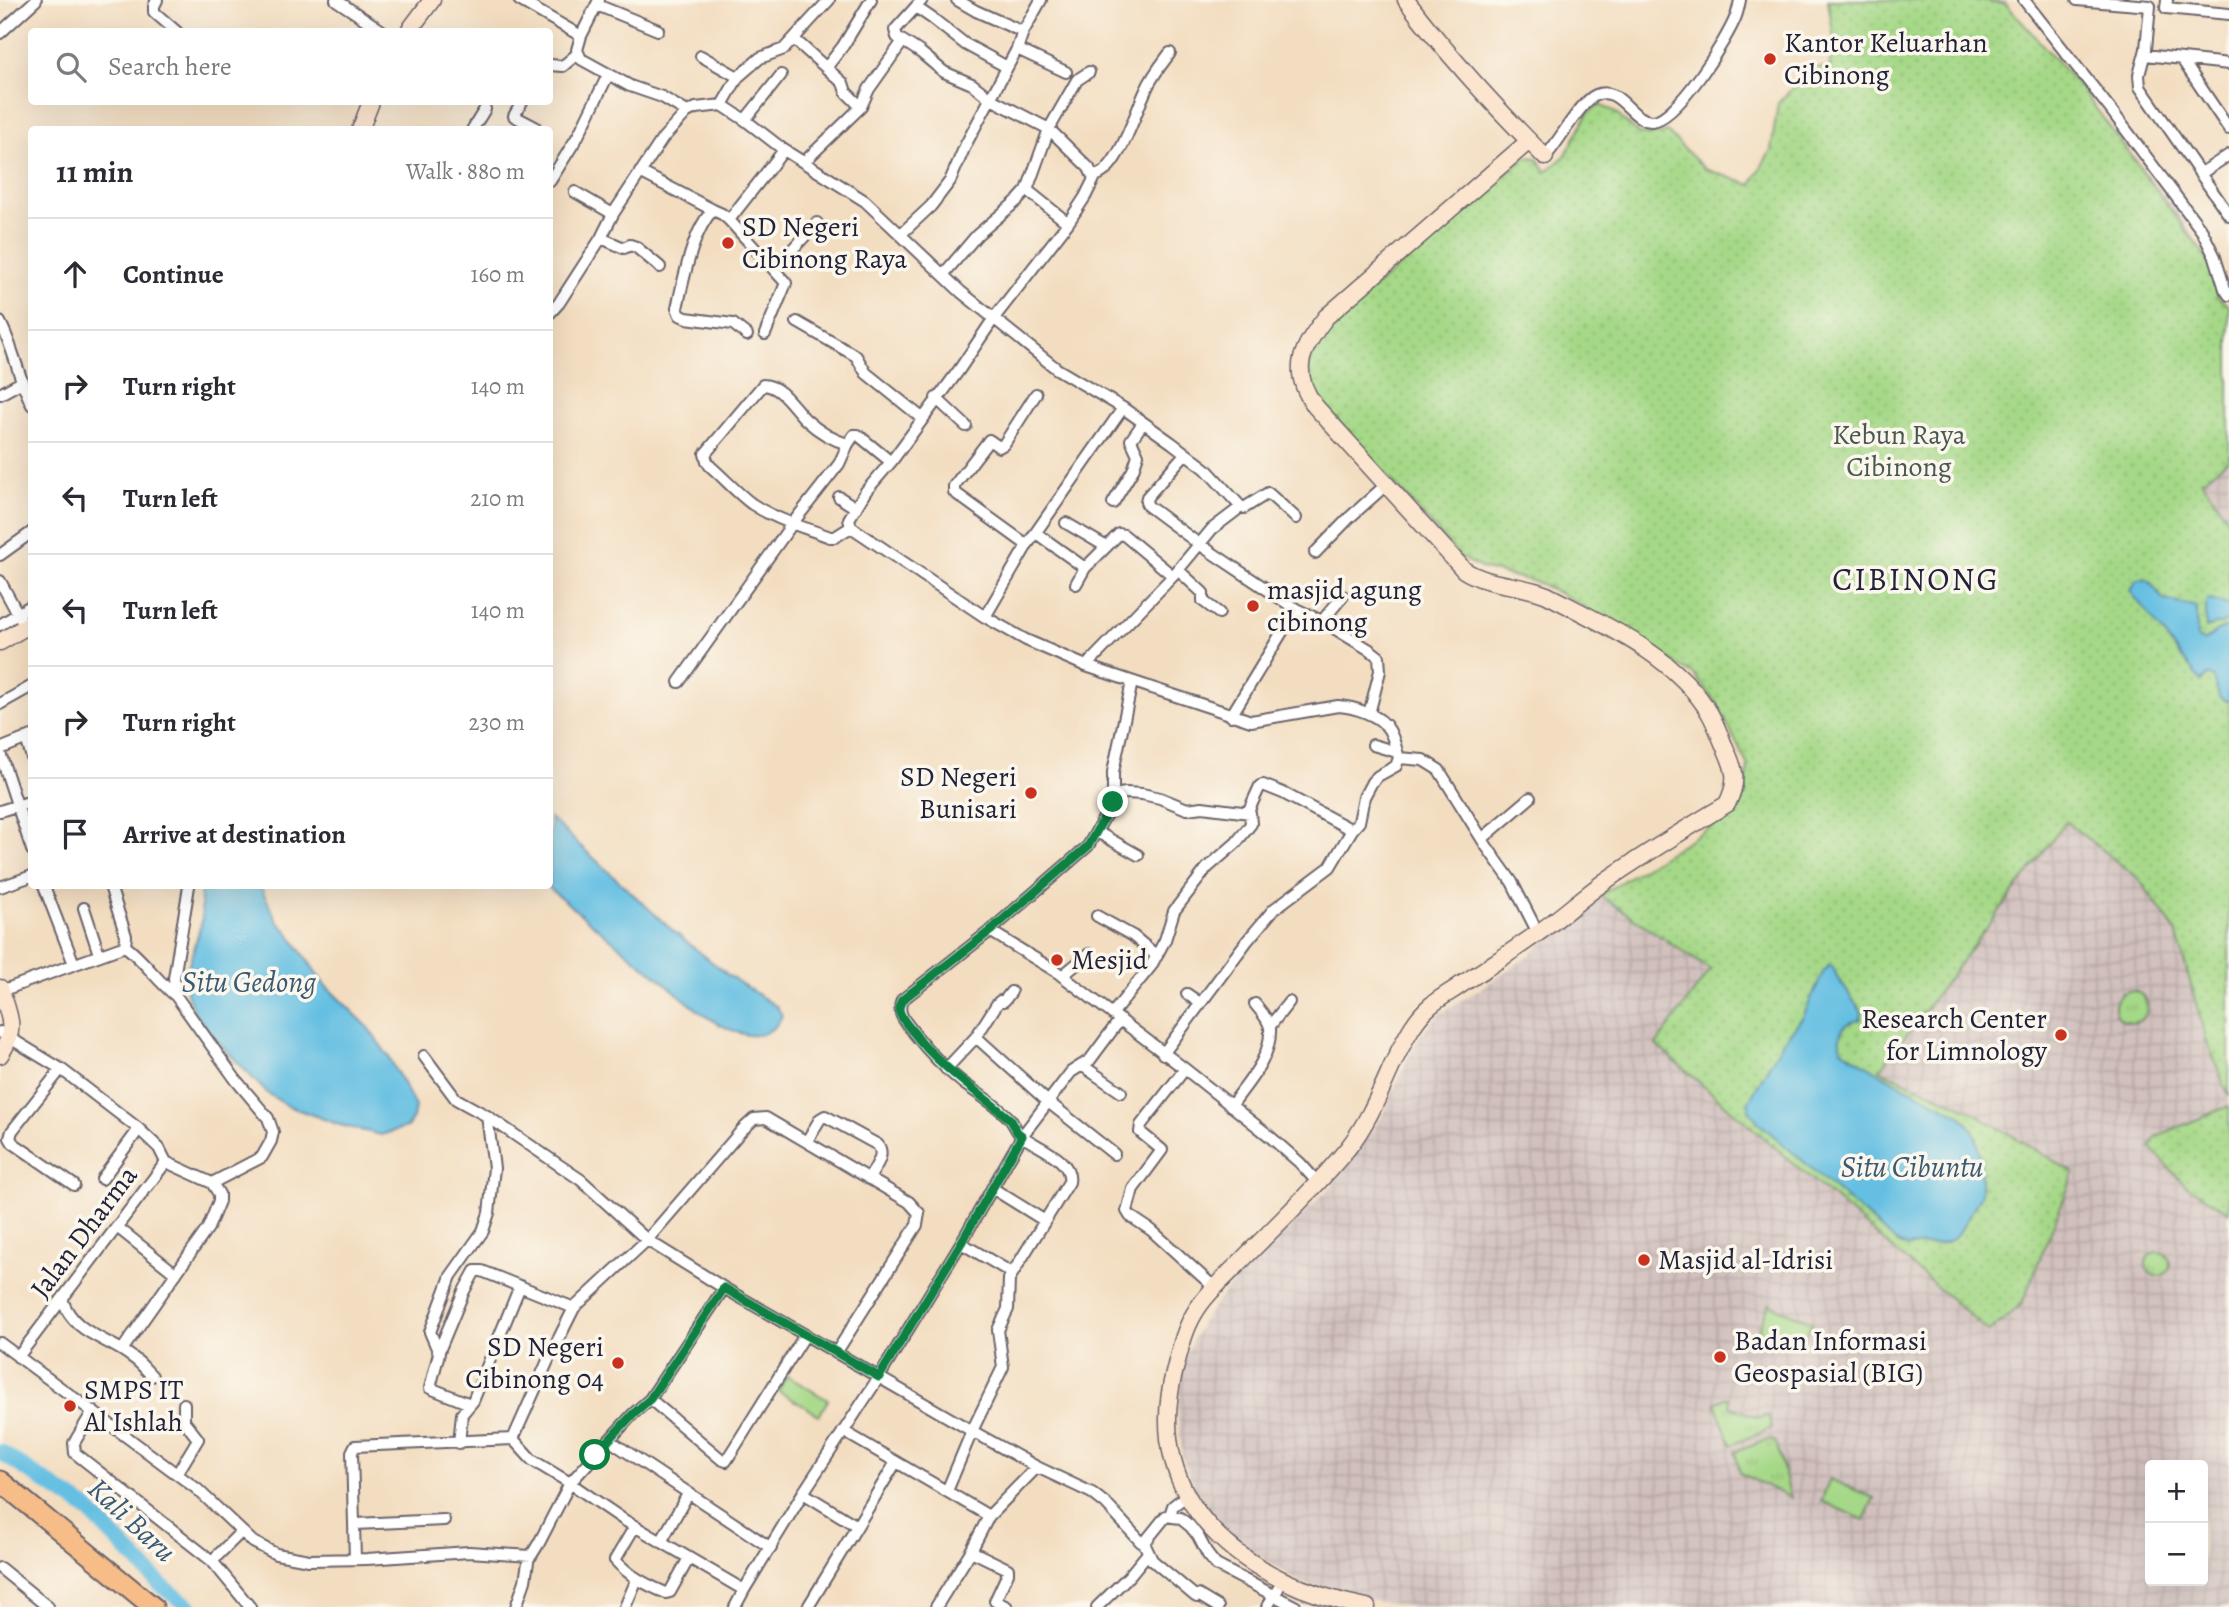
<!DOCTYPE html>
<meta charset="utf-8">
<style>
body{margin:0;font-family:Alegreya,serif;background:#f7f7f7;color:#2b2b33}
.controls{position:absolute;right:21px;bottom:21px;display:grid;overflow:hidden;border-radius:7px;box-shadow:0 7px 28px #0002}
.controls button{width:63px;height:63px;display:grid;place-items:center;padding:0;border:0;border-bottom:2px solid #e1e1e2;background:#fff;color:#2b2b33;font:35px sans-serif}
.stop{position:absolute;width:21px;height:21px;margin:-16px;border:5px solid #0b8043;border-radius:50%;background:#fff}
.stop.end{background:#0b8043;border-color:#fff;box-shadow:0 2px 7px #0008}
.list{margin:0;padding:0;list-style:none}
h2{display:flex;justify-content:space-between;align-items:center;height:91px;margin:0;padding:0 28px;font-size:30px}
h2 small{font-size:23px;font-weight:400;color:#7c7c81}
.list li{display:grid;grid-template-columns:46px 1fr auto;gap:21px;align-items:center;box-sizing:border-box;height:112px;padding:0 28px;border-top:2px solid #e1e1e2}
.list b{display:block;font-size:26px;white-space:nowrap}
.list em{font-size:23px;font-style:normal;color:#7c7c81}
.icon{flex:none;width:38px;height:38px;fill:none;stroke:currentColor;stroke-width:2;stroke-linecap:round;stroke-linejoin:round}
.map{position:relative;flex:none;width:2229px;height:1607px;overflow:hidden}
.search{position:absolute;background:#fff;box-shadow:0 7px 28px #0002;left:28px;top:28px;width:525px;height:77px;display:flex;align-items:center;gap:18px;box-sizing:border-box;padding:0 24px;border-radius:7px;color:#7c7c81;font-size:26px}
.panel{position:absolute;background:#fff;box-shadow:0 7px 28px #0002;left:28px;top:126px;width:525px;height:763px;border-radius:7px}
.map>svg:first-child{display:block}
.industrial{fill:url(#industrial-grid);fill-rule:evenodd}
.grass{fill:url(#grass-tufts);stroke:#647d61;stroke-width:2}
.park{fill:url(#park-dots);stroke:#647d61;stroke-width:2}
.pitch{fill:#a5d887;stroke:#647d61;stroke-width:2}
.water{fill:#65bfe2;stroke:#44708e;stroke-width:2}
.lines{fill:none;stroke-linecap:round;stroke-linejoin:round}
.river{stroke:#65bfe2;stroke-width:16}
.street-casing{stroke:#6b636a;stroke-width:14}
.secondary-casing{stroke:#6b636a;stroke-width:19}
.highway-casing{stroke:#6b636a;stroke-width:23}
.street{stroke:#fff;stroke-width:10}
.secondary{stroke:#fce5cf;stroke-width:16}
.highway{stroke:#f7bd88;stroke-width:19}
.route{stroke:#0b8043;stroke-width:9}
.poi-dot{fill:#c8321e;stroke:#fbf7ec;stroke-width:2.5}
.labels{text-anchor:middle;dominant-baseline:central;stroke-width:7;stroke-linejoin:round;paint-order:stroke}
.poi-label{font-size:28px;fill:#22223b;stroke:#fbf7ec;text-anchor:start}
.park-label{font-size:28px;fill:#495952;stroke:#fbf7ec}
.street-label{font-size:28px;fill:#22223b;stroke:#fbf7ec}
.water-label{font-size:30px;font-style:italic;fill:#395975;stroke:#fbf7ec}
.quarter-label{font-size:32px;letter-spacing:2px;fill:#22223b;stroke:#fbf7ec}
</style>
<div class="map">
<svg width="2229" height="1607" viewBox="0 0 2229 1607">
<defs>
<pattern id="industrial-grid" width="8" height="8" patternUnits="userSpaceOnUse" patternTransform="scale(1.75)"><rect width="8" height="8" fill="#d1c0bd"/><path d="M0 4h8M4 0v8" fill="none" stroke="#b3a5a3"/></pattern>
<pattern id="grass-tufts" width="24" height="20" patternUnits="userSpaceOnUse" patternTransform="scale(1.75)"><rect width="24" height="20" fill="#a5d887"/><path d="M3 7l-1-3M5 7V3M7 7l1-3M15 17l-1-3M17 17v-4M19 17l1-3" fill="none" stroke="#8eb975"/></pattern>
<pattern id="park-dots" width="8" height="8" patternUnits="userSpaceOnUse" patternTransform="scale(1.75)"><rect width="8" height="8" fill="#a5d887"/><path d="M2 2h.1M6 6h.1" fill="none" stroke="#8eb975" stroke-width="1.8" stroke-linecap="round"/></pattern>
</defs>
<rect width="100%" height="100%" fill="#fbf7ec"/>
<filter id="ink" filterUnits="userSpaceOnUse"><feTurbulence type="fractalNoise" baseFrequency=".0143" numOctaves="2"/><feDisplacementMap in="SourceGraphic" scale="14" xChannelSelector="R" yChannelSelector="G"/><feConvolveMatrix kernelMatrix="1 2 1 2 8 2 1 2 1" color-interpolation-filters="sRGB"/></filter>
<filter id="wash" filterUnits="userSpaceOnUse"><feTurbulence type="fractalNoise" baseFrequency=".00686" numOctaves="4" result="noise"/><feDisplacementMap in="SourceGraphic" scale="28" xChannelSelector="R" yChannelSelector="G"/><feGaussianBlur stdDeviation="1.57" result="paint"/><feColorMatrix in="noise" values="0 0 0 0 0 0 0 0 0 0 0 0 0 0 0 0 0 1.4 0 .05"/><feComposite in="paint" operator="in"/></filter>
<g filter="url(#wash)">
<rect width="100%" height="100%" fill="#f3ddc0"/>
<path class="industrial" d="M1828,0H2006V4L2080,87L2180,215L2211,264L2218,297L2229,306V1607H1411L1328,1593L1301,1583L1237,1541L1219,1523L1195,1490L1182,1456L1177,1404L1185,1356L1201,1323L1227,1289L1333,1185L1381,1118L1410,1053L1421,1034L1439,1014L1483,987L1526,958L1570,918L1600,895L1737,811L1745,794L1748,766L1717,704L1694,675L1565,596L1539,583L1481,568L1329,327L1526,157L1546,172L1565,156L1588,113L1599,105L1612,110L1639,134L1656,135L1667,132L1705,169L1751,185L1771,150L1778,103L1812,68H1829L1834,41ZM2150,1465H2203V1581H2150Z"/>
<path class="grass" d="M2115 1007a16 16 0 1 1 32 0a16 16 0 1 1-32 0Z
M2146 1264a12 12 0 1 1 24 0a12 12 0 1 1-24 0Z
M1725,1398H1729L1730,1407L1760,1418L1768,1415L1772,1428L1731,1445L1715,1403Z
M1770,1439L1776,1442L1791,1498L1740,1473L1735,1452Z"/>
<path class="park" d="M1828,0H1971L2006,4L2080,87L2211,264L2218,297L2229,306V459L2202,481L2229,520V1097L2206,1039L2176,932L2138,878L2066,822L1880,1070L1966,1108L2074,1173L2022,1304L1989,1332L1656,1045L1710,970L1600,895L1737,810L1745,794L1748,766L1717,704L1694,675L1565,596L1539,583L1481,568L1461,558L1311,391C1304,361 1309,350 1329,327L1526,157L1537,158L1546,172L1565,156L1588,113L1599,105L1612,110L1639,134L1656,135L1667,132L1705,169L1751,185L1771,150L1778,103L1812,68H1829L1834,41Z
M2229,1106V1212L2185,1185L2150,1147L2157,1136Z"/>
<path class="pitch" d="M1769,1304L1812,1322L1800,1348L1758,1331Z
M787,1376L828,1400L819,1415L778,1391Z
M1830,1479L1874,1498L1864,1520L1821,1501Z"/>
<path class="water" d="M2141,579L2149,581L2164,600L2197,607V638L2204,641L2220,630L2229,627V701H2225L2219,697L2214,678L2207,675L2201,682C2190,665 2174,652 2165,635L2130,591L2135,581Z
M2210,600L2229,605V621L2206,628V601Z
M550,818L672,930L728,975L777,1007L782,1015C777,1029 763,1037 748,1035C713,1028 685,999 658,977C621,948 585,918 549,888L547,886H550Z
M200,886H260L277,921L288,932L324,984L366,1025L389,1057L415,1106L413,1118L407,1127L381,1135L340,1125L288,1106L267,1093L221,1045L201,1021L192,1007L187,993L185,977L202,921Z
M1828,966H1832L1838,978L1862,1013L1860,1020C1843,1022 1837,1033 1841,1049L1881,1074L1960,1115L1972,1128L1978,1143L1981,1165V1195L1959,1233L1952,1240L1941,1244L1907,1247L1897,1243L1759,1123L1749,1110V1101L1782,1043L1803,1017L1823,972Z"/>
<g class="lines">
<path class="river" d="M0,1452L86,1508L161,1585L190,1607"/>
</g>
</g>
<g filter="url(#ink)">
<g class="lines">
<defs>
<path id="street" d="M157,0L154,6V12L177,32
M336,0L384,32
M519,0L581,36L577,50L581,59L630,86L662,97L687,112
M922,0L895,30L897,37L920,52L944,72L972,84L991,99L1049,129L1089,168L1094,179L1085,197L1068,223L994,318L959,370L891,462L866,491L849,519L851,527L985,617L1026,640L1086,666L1251,721L1338,706C1354,707 1381,715 1389,730C1394,738 1396,749 1399,758L1423,760L1439,770L1487,847L1512,882L1538,933
M957,0L976,11L1023,32
M2024,0L2111,110L2202,231L2215,257L2225,289L2229,295
M2077,0L2150,6L2146,49L2139,75L2140,87L2229,215
M2167,0L2166,8L2229,14
M597,5L658,30
M917,8L933,19L965,44L1007,67
M0,33L36,0
M581,36L599,0
M794,39L843,83L846,92L861,107
M1017,49L1066,72
M2145,55L2229,64
M701,56L738,77
M2183,61L2229,129
M550,65L563,66L577,54
M826,68L843,46L871,0
M522,102L514,116L535,127
M722,105L738,77L760,58L784,49L829,0
M745,120L781,75
M472,130L485,109
M1545,157C1559,142 1580,102 1596,95C1620,85 1630,120 1651,121C1675,123 1728,38 1736,16C1738,11 1739,5 1740,0
M804,162L861,107L869,89L903,41
M640,172L713,210
M2200,174L2229,155
M1094,176C1118,173 1136,110 1146,90C1152,76 1161,65 1170,53
M550,181L578,136L608,75
M1027,190L1068,223
M575,192L613,214
M729,220L786,283L765,334
M901,234L931,206L950,181L966,144L1017,49L1023,32L1041,0
M601,238L624,248L630,245L636,247L660,267
M774,269L817,223
M943,275L977,235L1018,200L1027,190L1049,129L1077,80L1089,72
M550,313L559,303L601,238L613,214L663,138L687,112L696,108L722,105L745,120L784,150L865,201L961,292L1057,369L1123,408L1172,443L1206,469L1241,507
M0,322C14,348 18,378 32,405
M797,322L856,356L866,373L922,418
M747,335L733,324L686,318L680,315L677,308C684,279 692,231 713,210L722,214L729,220L784,150
M0,394L20,383
M936,398L966,426
M1185,454L1147,497L1146,502L1148,506L1199,544L1296,609L1322,621L1343,596
M839,497L856,508
M1113,503L1133,470L1138,455L1131,440L1143,423
M1066,523L1105,546
M851,527L835,537H830C804,527 776,520 752,504C737,493 724,478 710,466L707,461L705,454L763,385C782,386 792,406 805,419C817,430 832,440 848,444L854,435H858L891,462
M1036,533L1085,568
M1027,545L954,492V486L989,440L999,447L1004,444L1036,394
M1315,553L1349,518L1387,484
M0,555L32,532
M1178,570L1203,593V601L1219,613
M0,581L25,627
M1076,584L1085,568L1119,534L1124,535L1173,576
M985,617L1027,545L1123,408
M1322,621L1370,650L1379,657L1380,671L1369,714
M0,625L32,605
M1086,666L1173,576L1212,529L1241,507L1244,508L1268,493L1296,518
M679,682L792,524L839,464L848,444
M0,704L32,686
M1231,716L1296,609
M26,738L32,758
M1373,745L1397,752
M0,749L32,736
M0,753L32,850
M1113,802V772L1132,682
M0,811L32,801
M1248,812L1260,786L1263,785L1283,793L1352,830
M1097,832L1138,855
M1482,839L1530,798
M44,886L74,964
M189,886L174,978L176,996L236,1080L268,1118L273,1132L271,1141L262,1157L212,1183
M0,887L32,876
M84,908L99,954
M1097,916L1133,936L1157,956
M990,931L1057,972L1185,1069L1267,1134L1300,1163L1318,1183
M125,946C144,960 157,981 176,996
M1062,976L1089,954
M1,991L125,946L126,936L110,886
M1187,994L1200,1003
M1270,1026L1289,1002
M0,1032L61,1069L139,1129L159,1148L166,1162
M976,1037L1047,1101L1114,1154
M1163,1054L1247,941L1274,909L1330,867L1352,830L1359,822L1364,797L1372,782L1378,776L1396,766L1399,758
M424,1056L456,1099L487,1116L494,1168L489,1213L483,1231L451,1276L430,1332L439,1353L430,1388L470,1404
M1083,1066L1121,1092
M61,1069L12,1131L10,1138L13,1143L74,1185
M946,1069L976,1037L997,1004L1000,1001H1004L1011,992
M1185,1069L1141,1125L1140,1132L1162,1150L1133,1189L1127,1211L1130,1216L1151,1230L1215,1288
M1231,1106C1247,1083 1272,1058 1270,1028C1269,1020 1260,1010 1255,1004
M487,1116L581,1180L647,1240L724,1288L972,1431L1037,1467L1092,1493L1106,1504L1141,1542H1145L1166,1516L1180,1518L1190,1526L1198,1536L1208,1555L1216,1565L1296,1607
M807,1141L820,1119L825,1116L878,1145C886,1156 874,1168 869,1179
M102,1179L139,1129
M992,1188L1045,1221
M117,1227L176,1274
M961,1243L1012,1273
M62,1299C74,1335 107,1337 132,1357C140,1362 146,1370 152,1376
M0,1343L197,1489L253,1542L276,1554L309,1560L367,1559L469,1552L531,1556L539,1543L570,1483L624,1520L744,1590L803,1493L879,1377L961,1243L1022,1136L1071,1072L1090,1060L1119,1021
M122,1350L208,1228L219,1201V1194L212,1183L166,1162
M439,1351L464,1291L475,1271H482L574,1308
M18,1357L166,1162
M650,1399L721,1459L726,1461L805,1335
M93,1411L74,1443L75,1453L212,1561L250,1607
M843,1431L989,1516
M513,1439L532,1460L570,1483L633,1414L650,1399L724,1288
M609,1440L771,1548
M459,1443L462,1414L473,1401L520,1286
M177,1474L198,1439L184,1421V1404
M947,1491L972,1431L1003,1367L998,1330L1008,1309L1009,1279L1069,1182C1073,1159 1038,1148 1022,1136C1016,1132 1015,1125 1010,1119C997,1105 978,1094 963,1083C944,1068 928,1051 914,1033C906,1022 896,1014 902,1000L990,931L1088,846L1113,802L1120,794L1126,793L1142,794L1160,798L1187,809L1202,807L1250,813L1251,824L1236,843L1207,868L1174,911L1165,940L1151,966L1112,1014
M803,1493L857,1526
M1170,1515L1173,1506L1186,1496
M355,1524L444,1520
M635,1526L615,1560C629,1576 647,1585 666,1593L670,1592L689,1558
M661,1542L688,1494
M1144,1543L1152,1560L1195,1596L1197,1597L1198,1595L1218,1607
M971,1551L1008,1569V1573L995,1601L1007,1607
M355,1559L352,1452L355,1446L513,1439L550,1356L574,1308L647,1240L742,1130L754,1119L766,1118L909,1202L919,1213L917,1225L836,1353
M212,1561L241,1532
M0,1568L48,1607
M516,1607L525,1581L529,1556
M625,1607L637,1579
M735,1607L744,1590
M808,1607L896,1462
M936,1607L971,1551L989,1516L1037,1467
M1097,1607L1129,1576L1148,1553
M1267,1607L1278,1589"/>
<path id="secondary" d="M1406,0C1448,56 1495,107 1545,157
M408,32L432,0
M360,130L371,102
M0,642L32,623
M0,988C9,1014 18,1029 0,1055
M1367,1607C1247,1585 1139,1503 1175,1369C1180,1350 1184,1331 1194,1314C1206,1293 1228,1275 1244,1258C1280,1222 1316,1187 1348,1148C1370,1120 1382,1087 1397,1055C1406,1038 1414,1020 1429,1007C1439,998 1451,992 1462,984C1487,968 1511,952 1535,935C1559,919 1580,899 1604,882C1644,854 1686,829 1727,804C1740,779 1734,767 1723,743C1719,733 1715,723 1710,714C1677,656 1603,624 1547,595C1521,584 1488,586 1464,570L1315,406C1289,370 1302,348 1326,317L1529,141"/>
<path id="highway" d="M0,1481L153,1607"/>
</defs>
<use href="#street" class="street-casing"/>
<use href="#secondary" class="secondary-casing"/>
<use href="#highway" class="highway-casing"/>
<use href="#street" class="street"/>
<use href="#secondary" class="secondary"/>
<use href="#highway" class="highway"/>
</g>
</g>
<g class="lines" filter="url(#ink)">
<path class="route" d="M595,1455L633,1414L650,1399L724,1288L879,1377L961,1243L1022,1136L1017,1132L1011,1120C978,1092 941,1068 914,1033C909,1027 901,1019 899,1010C899,1006 900,1004 902,1000L990,931L1088,846L1113,802"/>
</g>
<g class="poi-dot">
<circle cx="1770" cy="59" r="7"/>
<circle cx="728" cy="243" r="7"/>
<circle cx="1253" cy="606" r="7"/>
<circle cx="1031" cy="793" r="7"/>
<circle cx="1057" cy="960" r="7"/>
<circle cx="2061" cy="1035" r="7"/>
<circle cx="1644" cy="1260" r="7"/>
<circle cx="1720" cy="1357" r="7"/>
<circle cx="618" cy="1363" r="7"/>
<circle cx="70" cy="1406" r="7"/>
</g>
<g class="labels">
<g class="poi-label">
<text x="1784" y="43">Kantor Keluarhan<tspan x="1784" dy="32">Cibinong</tspan></text>
<text x="742" y="227">SD Negeri<tspan x="742" dy="32">Cibinong Raya</tspan></text>
<text x="1267" y="590">masjid agung<tspan x="1267" dy="32">cibinong</tspan></text>
<text x="1017" y="777" text-anchor="end">SD Negeri<tspan x="1017" dy="32">Bunisari</tspan></text>
<text x="1071" y="960">Mesjid</text>
<text x="2047" y="1019" text-anchor="end">Research Center<tspan x="2047" dy="32">for Limnology</tspan></text>
<text x="1658" y="1260">Masjid al-Idrisi</text>
<text x="1734" y="1341">Badan Informasi<tspan x="1734" dy="32">Geospasial (BIG)</tspan></text>
<text x="604" y="1347" text-anchor="end">SD Negeri<tspan x="604" dy="32">Cibinong 04</tspan></text>
<text x="84" y="1390">SMPS IT<tspan x="84" dy="32">Al Ishlah</tspan></text>
</g>
<g class="park-label">
<text x="1899" y="435">Kebun Raya<tspan x="1899" dy="32">Cibinong</tspan></text>
</g>
<g class="street-label">
<text transform="translate(84 1232) rotate(-53)">Jalan Dharma</text>
</g>
<g class="water-label">
<text x="249" y="982">Situ Gedong</text>
<text x="1912" y="1167">Situ Cibuntu</text>
<text transform="translate(132 1520) rotate(43)">Kali Baru</text>
</g>
<g class="quarter-label">
<text x="1916" y="579">CIBINONG</text>
</g>
</g>
</svg>
<div class="controls">
<button>+</button>
<button>−</button>
</div>
<div class="stop" style="left:595px;top:1455px"></div>
<div class="stop end" style="left:1113px;top:802px"></div>
<div class="search"><svg class="icon" aria-label="search" viewBox="0 0 24 24"><circle cx="10" cy="10" r="6"/><path d="M15 15l6 6"/></svg>Search here</div>
<section class="panel">
<h2>11 min<small>Walk · 880 m</small></h2>
<ul class="list">
<li><svg class="icon" aria-label="ahead" viewBox="0 0 24 24"><path d="M12 20V5M6 11l6-6 6 6"/></svg><div><b>Continue</b></div><em>160 m</em></li>
<li><svg class="icon" aria-label="right" viewBox="0 0 24 24"><path d="M7 20v-9h11M14 6l5 5-5 5"/></svg><div><b>Turn right</b></div><em>140 m</em></li>
<li><svg class="icon" aria-label="left" viewBox="0 0 24 24"><path d="M17 20v-9H6M10 6l-5 5 5 5"/></svg><div><b>Turn left</b></div><em>210 m</em></li>
<li><svg class="icon" aria-label="left" viewBox="0 0 24 24"><path d="M17 20v-9H6M10 6l-5 5 5 5"/></svg><div><b>Turn left</b></div><em>140 m</em></li>
<li><svg class="icon" aria-label="right" viewBox="0 0 24 24"><path d="M7 20v-9h11M14 6l5 5-5 5"/></svg><div><b>Turn right</b></div><em>230 m</em></li>
<li><svg class="icon" aria-label="arrive" viewBox="0 0 24 24"><path d="M6 21V4h12l-3 4 3 4H6"/></svg><div><b>Arrive at destination</b></div></li>
</ul>
</section>
</div>
